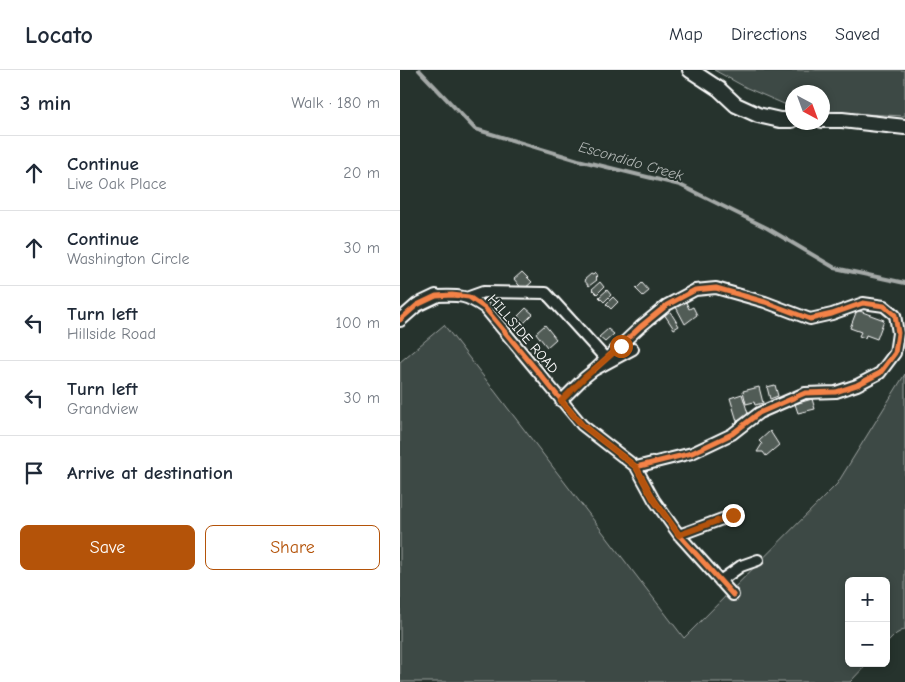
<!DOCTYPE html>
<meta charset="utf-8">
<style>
body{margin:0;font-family:"Comic Neue",sans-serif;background:#f2f2f3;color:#1f2937}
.controls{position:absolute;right:15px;bottom:15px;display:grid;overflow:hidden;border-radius:8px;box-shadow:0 2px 8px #0003}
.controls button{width:45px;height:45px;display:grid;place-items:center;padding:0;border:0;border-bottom:1px solid #e0e1e3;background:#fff;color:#1f2937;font:25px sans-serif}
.compass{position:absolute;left:385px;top:15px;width:45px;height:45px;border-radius:50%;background:#fff;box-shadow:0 2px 8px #0003;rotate:139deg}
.stop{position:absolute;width:15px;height:15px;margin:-11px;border:4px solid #b45309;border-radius:50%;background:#fff}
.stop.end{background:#b45309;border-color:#fff;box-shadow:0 1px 5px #0008}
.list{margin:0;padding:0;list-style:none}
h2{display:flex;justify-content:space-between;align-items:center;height:65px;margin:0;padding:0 20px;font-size:21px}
h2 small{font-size:16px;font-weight:400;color:#747a83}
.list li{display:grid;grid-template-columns:32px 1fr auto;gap:15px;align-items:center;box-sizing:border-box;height:75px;padding:0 20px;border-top:1px solid #e0e1e3}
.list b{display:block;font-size:19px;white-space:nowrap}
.list p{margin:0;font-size:16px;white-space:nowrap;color:#747a83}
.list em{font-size:16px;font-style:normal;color:#747a83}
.actions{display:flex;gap:10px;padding:15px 20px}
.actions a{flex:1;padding:11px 0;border:1px solid #b45309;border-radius:8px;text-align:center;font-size:18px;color:#b45309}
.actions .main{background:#b45309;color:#fff}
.icon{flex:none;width:28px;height:28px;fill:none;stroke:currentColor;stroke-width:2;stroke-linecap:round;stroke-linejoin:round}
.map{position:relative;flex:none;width:505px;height:612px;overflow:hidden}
header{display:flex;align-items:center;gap:30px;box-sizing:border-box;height:70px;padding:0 25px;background:#fff;border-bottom:1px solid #e0e1e3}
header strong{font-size:24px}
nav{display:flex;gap:28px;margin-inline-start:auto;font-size:18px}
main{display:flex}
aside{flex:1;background:#fff}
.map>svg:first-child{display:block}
.green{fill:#3e4944;stroke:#9ea4a2}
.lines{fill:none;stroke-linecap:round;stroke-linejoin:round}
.stream{stroke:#a4a9a7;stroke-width:4}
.building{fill:#515c57;stroke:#fff}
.minor-casing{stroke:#fff;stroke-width:14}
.tertiary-casing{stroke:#fff;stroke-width:16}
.secondary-casing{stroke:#fff;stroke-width:18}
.minor{stroke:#26332d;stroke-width:10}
.tertiary{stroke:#26332d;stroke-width:12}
.secondary{stroke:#26332d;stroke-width:14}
.cycleway-casing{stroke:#26332d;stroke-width:8}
.cycleway{stroke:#f48246;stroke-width:5}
.route{stroke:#b45309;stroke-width:6}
.labels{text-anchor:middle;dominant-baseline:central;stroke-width:4;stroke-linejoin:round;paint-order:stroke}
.street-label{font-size:14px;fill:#fff;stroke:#26332d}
.water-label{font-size:15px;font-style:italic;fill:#b3b8b6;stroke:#26332d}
</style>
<header>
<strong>Locato</strong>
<nav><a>Map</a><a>Directions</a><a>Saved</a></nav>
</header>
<main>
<aside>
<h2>3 min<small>Walk · 180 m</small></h2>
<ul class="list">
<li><svg class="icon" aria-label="ahead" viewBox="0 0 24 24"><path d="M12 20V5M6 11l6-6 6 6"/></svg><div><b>Continue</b><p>Live Oak Place</p></div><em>20 m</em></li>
<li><svg class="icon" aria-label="ahead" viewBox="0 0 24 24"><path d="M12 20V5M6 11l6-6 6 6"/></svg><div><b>Continue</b><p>Washington Circle</p></div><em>30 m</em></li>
<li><svg class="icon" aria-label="left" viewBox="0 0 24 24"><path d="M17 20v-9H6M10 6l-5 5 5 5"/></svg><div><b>Turn left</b><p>Hillside Road</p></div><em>100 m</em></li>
<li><svg class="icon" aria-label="left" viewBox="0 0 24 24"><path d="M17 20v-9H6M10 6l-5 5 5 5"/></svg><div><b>Turn left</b><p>Grandview</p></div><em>30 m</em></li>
<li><svg class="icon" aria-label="arrive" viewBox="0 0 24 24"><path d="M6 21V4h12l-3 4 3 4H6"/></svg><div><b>Arrive at destination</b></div></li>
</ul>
<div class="actions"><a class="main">Save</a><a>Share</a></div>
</aside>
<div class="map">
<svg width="505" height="612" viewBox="0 0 505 612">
<rect width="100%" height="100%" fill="#26332d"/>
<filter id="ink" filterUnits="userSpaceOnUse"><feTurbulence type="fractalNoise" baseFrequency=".02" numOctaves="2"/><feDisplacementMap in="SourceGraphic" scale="10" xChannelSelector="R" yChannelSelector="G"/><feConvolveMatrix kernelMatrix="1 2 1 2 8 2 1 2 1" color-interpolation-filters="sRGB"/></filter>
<g filter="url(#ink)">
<path class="green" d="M314,0H505V46L423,42L422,22H392V38L391,37L347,18Z
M44,255L284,568L437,414L505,304V559L496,564L486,574V511H449V593H468L450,612H0V292Z"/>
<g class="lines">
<path class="stream" d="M19,0L75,59L178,90L280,115L367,158L435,198L505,213"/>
</g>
<path class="building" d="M122,202L132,212L123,220L114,209Z
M195,203L197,206L195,208L197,210L189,216L184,210L191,204L193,205Z
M200,212L204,217L197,224L192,219Z
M242,213L249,221L243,226L236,219Z
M207,220L211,225L204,232L199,227Z
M213,227L218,232L211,239L206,234Z
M286,232L289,239L293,237L297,245L285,254L276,237Z
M126,238L133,244L124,253L118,246Z
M269,240L279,256L274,259L264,244Z
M457,240L484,250L477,269L466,265L465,268L459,266L461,262L450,258Z
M145,255L156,269L147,277L136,263Z
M208,259L214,264L205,272L199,267Z
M375,315L378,326L370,329L367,317Z
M359,317L363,333L355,335L354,332L346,334L343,321Z
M342,324L349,347L337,351L330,328Z
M412,329L415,339L398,343L395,334Z
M370,361L379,375L366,386L363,382H357L362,374L359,371Z"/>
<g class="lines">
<defs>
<path id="minor" d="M36,226C60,225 66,225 85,238L182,355L236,397L254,430L279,465L333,525
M69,227L83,222L146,223L206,289
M194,300L240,257L267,235L295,220L316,218L365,232L410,249L432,244L463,233L484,236L495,245L498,263L495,283L480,303L457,315L436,322L405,323L359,343L332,364L292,383L236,397
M161,331L184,308L194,300L233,279
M279,465L333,445
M320,511L341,496L358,490"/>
<path id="tertiary" d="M0,250L17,235L36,226"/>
<path id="secondary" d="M290,0L319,19L336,35L358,45L380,50H392
M422,50H442L505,57"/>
</defs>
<use href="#minor" class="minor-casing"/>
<use href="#tertiary" class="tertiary-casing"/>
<use href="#secondary" class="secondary-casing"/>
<use href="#minor" class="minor"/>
<use href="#tertiary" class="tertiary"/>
<use href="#secondary" class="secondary"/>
<defs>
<path id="cycleway" d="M0,250L17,235L36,226L52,225L69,227L85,238L182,355L236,397L254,430L279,465L333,525
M194,300L240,257L267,235L295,220L316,218L365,232L410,249L432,244L463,233L484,236L495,245L498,263L495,283L480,303L457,315L436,322L405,323L359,343L332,364L292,383L236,397"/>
</defs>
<use href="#cycleway" class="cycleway-casing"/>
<use href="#cycleway" class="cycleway"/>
</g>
</g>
<g class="lines" filter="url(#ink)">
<path class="route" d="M221,276L184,308L161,331L182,355L236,397L254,430L279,465L333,445"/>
</g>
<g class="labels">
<g class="street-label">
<text transform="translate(123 264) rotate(49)">HILLSIDE ROAD</text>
</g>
<g class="water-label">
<text transform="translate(231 91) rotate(16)">Escondido Creek</text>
</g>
</g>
</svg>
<div class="controls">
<button>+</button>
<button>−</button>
</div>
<svg class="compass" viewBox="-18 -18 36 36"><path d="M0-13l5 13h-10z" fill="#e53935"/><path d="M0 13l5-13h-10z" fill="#747a83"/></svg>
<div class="stop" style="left:221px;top:276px"></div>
<div class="stop end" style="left:333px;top:445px"></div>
</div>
</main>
